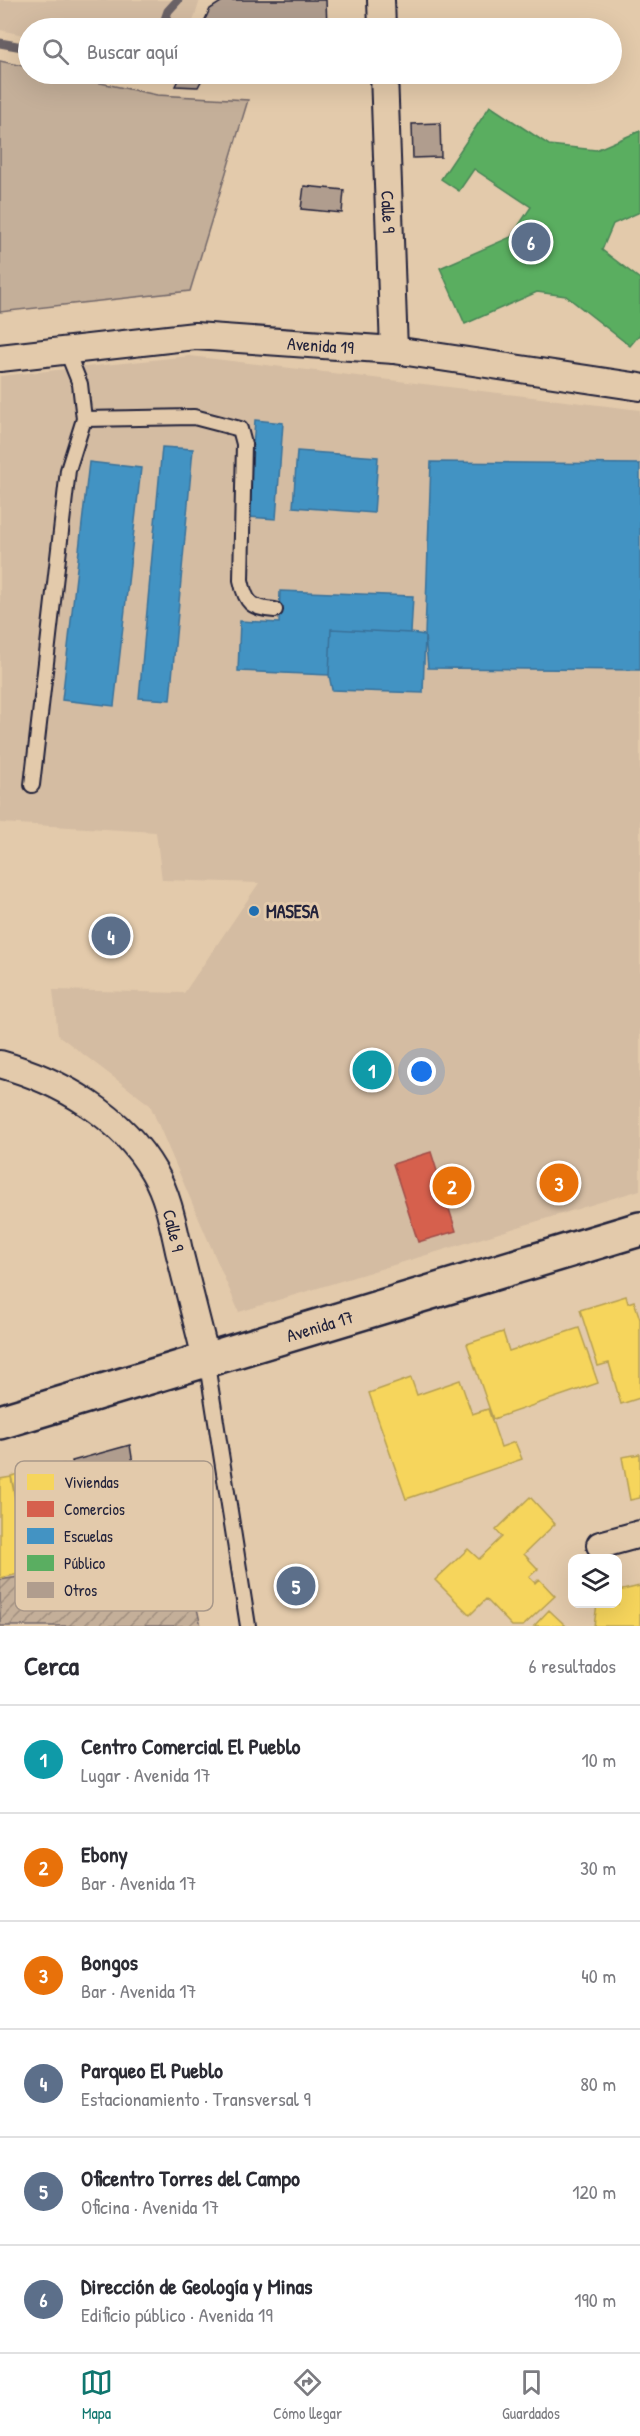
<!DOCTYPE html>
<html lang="es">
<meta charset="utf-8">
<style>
body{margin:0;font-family:"Patrick Hand",sans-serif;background:#f7f7f7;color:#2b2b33}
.controls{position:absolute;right:18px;bottom:18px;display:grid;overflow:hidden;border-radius:12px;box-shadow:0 6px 24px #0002}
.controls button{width:54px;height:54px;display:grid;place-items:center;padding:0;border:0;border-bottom:2px solid #e1e1e2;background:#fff;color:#2b2b33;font:30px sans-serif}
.you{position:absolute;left:422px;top:1072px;width:21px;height:21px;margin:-15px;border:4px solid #fff;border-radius:50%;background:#1a73e8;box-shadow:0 0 0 9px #1a73e833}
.badge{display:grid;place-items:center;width:39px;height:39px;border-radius:50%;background:#0f766e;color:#fff;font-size:20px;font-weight:700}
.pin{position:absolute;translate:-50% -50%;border:3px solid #fff;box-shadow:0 2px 6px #0006}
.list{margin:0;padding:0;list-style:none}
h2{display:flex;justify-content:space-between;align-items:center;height:78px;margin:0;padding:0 24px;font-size:26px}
h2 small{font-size:20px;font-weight:400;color:#7c7c81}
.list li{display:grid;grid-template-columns:39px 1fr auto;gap:18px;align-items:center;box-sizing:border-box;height:108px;padding:0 24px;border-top:2px solid #e1e1e2}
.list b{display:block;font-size:22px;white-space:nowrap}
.list p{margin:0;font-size:20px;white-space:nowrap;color:#7c7c81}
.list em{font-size:20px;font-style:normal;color:#7c7c81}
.icon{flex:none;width:33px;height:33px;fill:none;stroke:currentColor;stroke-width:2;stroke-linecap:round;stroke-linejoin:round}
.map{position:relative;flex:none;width:640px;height:1626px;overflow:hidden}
.search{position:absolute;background:#fff;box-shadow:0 6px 24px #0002;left:18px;right:18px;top:18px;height:66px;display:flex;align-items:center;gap:15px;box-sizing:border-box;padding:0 21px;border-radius:33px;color:#7c7c81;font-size:22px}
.sheet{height:726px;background:#fff}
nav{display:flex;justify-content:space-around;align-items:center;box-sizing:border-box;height:84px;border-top:2px solid #e1e1e2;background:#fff;font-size:16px;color:#7c7c81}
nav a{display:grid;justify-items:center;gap:3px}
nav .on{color:#0f766e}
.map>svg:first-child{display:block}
.built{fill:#d4bca2}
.park{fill:#c4af99;stroke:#73686a;stroke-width:1.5}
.garden{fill:url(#garden-furrows);stroke:#73686a;stroke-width:1.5}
.homes{fill:#f6d55c;stroke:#b69f52;stroke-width:1.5}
.shops{fill:#d6604d;stroke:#a04d48;stroke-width:1.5}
.schools{fill:#4393c3;stroke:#39719a;stroke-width:1.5}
.public{fill:#5aae61;stroke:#498456;stroke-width:1.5}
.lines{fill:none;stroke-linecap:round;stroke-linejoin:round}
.stream{stroke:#6b6266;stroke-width:9}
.building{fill:#b09d8e;stroke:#22223b;stroke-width:1.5}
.service-casing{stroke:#22223b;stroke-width:18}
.minor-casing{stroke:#22223b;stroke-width:30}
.secondary-casing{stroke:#22223b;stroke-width:38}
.service{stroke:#e3caab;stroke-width:14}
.minor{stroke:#e3caab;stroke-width:26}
.secondary{stroke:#e3caab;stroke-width:33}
.poi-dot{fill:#1f6fb2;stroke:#e3caab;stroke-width:2}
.labels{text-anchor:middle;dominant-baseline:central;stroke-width:6;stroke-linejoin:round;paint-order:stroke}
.street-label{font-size:18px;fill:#22223b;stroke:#e3caab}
.poi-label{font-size:18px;font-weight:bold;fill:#22223b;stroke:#e3caab;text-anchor:start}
.key{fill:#e3caab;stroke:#a99889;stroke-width:1.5}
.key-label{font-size:16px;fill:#22223b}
</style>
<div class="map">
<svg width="640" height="1626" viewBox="0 0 640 1626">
<defs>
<pattern id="garden-furrows" width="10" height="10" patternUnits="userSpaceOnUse" patternTransform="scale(1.5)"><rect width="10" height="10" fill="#c4af99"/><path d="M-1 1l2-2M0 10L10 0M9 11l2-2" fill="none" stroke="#9f8e7e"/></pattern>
</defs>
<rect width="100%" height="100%" fill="#e3caab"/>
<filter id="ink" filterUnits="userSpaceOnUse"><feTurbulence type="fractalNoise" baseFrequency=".0167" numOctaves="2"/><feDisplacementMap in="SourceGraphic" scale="12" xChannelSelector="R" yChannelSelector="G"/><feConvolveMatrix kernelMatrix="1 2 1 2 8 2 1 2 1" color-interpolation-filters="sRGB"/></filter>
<g filter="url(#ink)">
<path class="built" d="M0,0H200L191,28H28V36L0,30Z
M190,356L640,410V1190L239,1312L150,1105L58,1035L53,990L184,993L259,883L162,880L156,832L0,823V376Z"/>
<path class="park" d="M0,61L28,67V74H58L157,95L248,100L190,291L0,312Z"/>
<path class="garden" d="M184,1551L201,1626H0V1580Z"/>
<path class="homes" d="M626,1296L628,1303L634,1301L640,1319V1398L621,1404L609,1363L598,1366L580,1310Z
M579,1328L598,1383L493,1419L467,1344L503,1332L509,1351Z
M411,1378L417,1395L460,1380L472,1414L488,1409L501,1447L515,1442L522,1459L406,1499L369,1393Z
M640,1454V1498L630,1500L622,1457Z
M64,1464L85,1559L33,1568L11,1476Z
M11,1477L29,1572L0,1578V1479Z
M530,1497L555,1524L524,1554L538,1569L529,1577L535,1583L539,1579L555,1596L523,1626H512L486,1599L470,1615L435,1580L468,1549L479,1559L502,1537L496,1530Z
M640,1586V1626H594L597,1604H618V1591Z
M549,1610L566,1626H534Z"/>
<path class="shops" d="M431,1152L456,1231L418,1242L393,1164Z"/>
<path class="schools" d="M255,420L283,423L276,519L248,517Z
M162,447L193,449L170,700L139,698Z
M297,451L378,457L374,513L293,507Z
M89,462L141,468L114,706L62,700Z
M431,462L640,464V670L428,668L425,635Z
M280,591L413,596L411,633L331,629L329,675L238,671L240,621L279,623Z
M331,629L411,633L425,635L423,693L332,690L329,675Z"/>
<path class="public" d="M490,106L549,145L596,150L640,131V212L613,224L602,250L640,279V334L630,346L566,296L537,292L465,324L440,268L511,237L531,207L474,169L459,191L441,179Z"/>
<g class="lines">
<path class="stream" d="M162,28L168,11L178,0
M0,43L28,48"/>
</g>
<path class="building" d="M224,0H326L327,28H201L210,9Z
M181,74H235H205L198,87L175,86Z
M440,123L441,157L413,158L412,124Z
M304,186L344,190L342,213L301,209Z
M130,1445L147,1550L95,1562L72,1461Z"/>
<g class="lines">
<defs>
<path id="service" d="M84,419L194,417L240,429L244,444L241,580C246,604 251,608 275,610
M32,785L68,470L84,419L80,384L66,349
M206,1358L248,1626"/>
<g id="minor">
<path d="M381,0L382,28"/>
<path id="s1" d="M384,74L394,350"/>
<path id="s2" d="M0,358L195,336L394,350L640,387"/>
<path id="s3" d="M0,1064C61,1081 122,1116 154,1172C168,1196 173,1224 179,1251C188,1286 197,1322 206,1358"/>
<path d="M600,1545L640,1534"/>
</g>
<g id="secondary">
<path id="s4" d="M0,1422L640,1229"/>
</g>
</defs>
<use href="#service" class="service-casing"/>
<use href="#minor" class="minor-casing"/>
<use href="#secondary" class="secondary-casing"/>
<use href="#service" class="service"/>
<use href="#minor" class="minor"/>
<use href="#secondary" class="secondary"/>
</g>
</g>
<circle class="poi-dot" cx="254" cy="911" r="6"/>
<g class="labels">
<g class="street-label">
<text stroke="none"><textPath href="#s1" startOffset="138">Calle 9</textPath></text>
<text stroke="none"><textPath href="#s2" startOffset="322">Avenida 19</textPath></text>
<text stroke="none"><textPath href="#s3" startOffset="255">Calle 9</textPath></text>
<text stroke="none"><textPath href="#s4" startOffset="334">Avenida 17</textPath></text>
</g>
<g class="poi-label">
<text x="266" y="911">MASESA</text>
</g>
</g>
<rect x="15" y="1461" width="198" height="150" rx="9" class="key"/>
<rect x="27" y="1474" width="27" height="16" fill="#f6d55c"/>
<rect x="27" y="1501" width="27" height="16" fill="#d6604d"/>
<rect x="27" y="1528" width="27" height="16" fill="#4393c3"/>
<rect x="27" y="1555" width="27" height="16" fill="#5aae61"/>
<rect x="27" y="1582" width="27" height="16" fill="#b09d8e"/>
<g class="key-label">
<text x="64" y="1488">Viviendas</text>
<text x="64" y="1515">Comercios</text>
<text x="64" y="1542">Escuelas</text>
<text x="64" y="1569">Público</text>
<text x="64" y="1596">Otros</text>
</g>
</svg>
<div class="controls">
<button><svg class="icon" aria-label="layers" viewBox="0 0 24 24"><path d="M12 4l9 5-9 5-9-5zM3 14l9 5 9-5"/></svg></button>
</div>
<div class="you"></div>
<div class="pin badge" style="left:372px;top:1070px;background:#0f9aa8">1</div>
<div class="pin badge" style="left:452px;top:1186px;background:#e8710a">2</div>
<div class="pin badge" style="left:559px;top:1183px;background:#e8710a">3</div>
<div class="pin badge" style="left:111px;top:936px;background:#5c6f8a">4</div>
<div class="pin badge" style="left:296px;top:1586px;background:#5c6f8a">5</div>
<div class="pin badge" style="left:531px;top:242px;background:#5c6f8a">6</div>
<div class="search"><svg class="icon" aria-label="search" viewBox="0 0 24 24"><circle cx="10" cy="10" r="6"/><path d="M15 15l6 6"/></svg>Buscar aquí</div>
</div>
<section class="sheet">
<h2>Cerca<small>6 resultados</small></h2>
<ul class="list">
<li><span class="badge" style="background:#0f9aa8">1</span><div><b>Centro Comercial El Pueblo</b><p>Lugar · Avenida 17</p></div><em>10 m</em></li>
<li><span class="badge" style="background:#e8710a">2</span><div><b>Ebony</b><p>Bar · Avenida 17</p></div><em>30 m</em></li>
<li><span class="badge" style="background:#e8710a">3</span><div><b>Bongos</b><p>Bar · Avenida 17</p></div><em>40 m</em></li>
<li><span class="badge" style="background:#5c6f8a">4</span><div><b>Parqueo El Pueblo</b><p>Estacionamiento · Transversal 9</p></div><em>80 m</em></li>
<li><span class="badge" style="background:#5c6f8a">5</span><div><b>Oficentro Torres del Campo</b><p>Oficina · Avenida 17</p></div><em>120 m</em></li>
<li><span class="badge" style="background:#5c6f8a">6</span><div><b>Dirección de Geología y Minas</b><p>Edificio público · Avenida 19</p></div><em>190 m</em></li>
</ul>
</section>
<nav>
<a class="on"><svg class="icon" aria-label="map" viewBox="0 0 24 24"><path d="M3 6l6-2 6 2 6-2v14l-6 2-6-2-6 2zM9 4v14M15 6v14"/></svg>Mapa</a>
<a><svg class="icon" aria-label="directions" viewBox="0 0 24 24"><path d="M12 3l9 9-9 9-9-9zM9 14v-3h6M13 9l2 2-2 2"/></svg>Cómo llegar</a>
<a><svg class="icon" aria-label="saved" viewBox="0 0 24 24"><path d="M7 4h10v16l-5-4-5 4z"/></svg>Guardados</a>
</nav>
